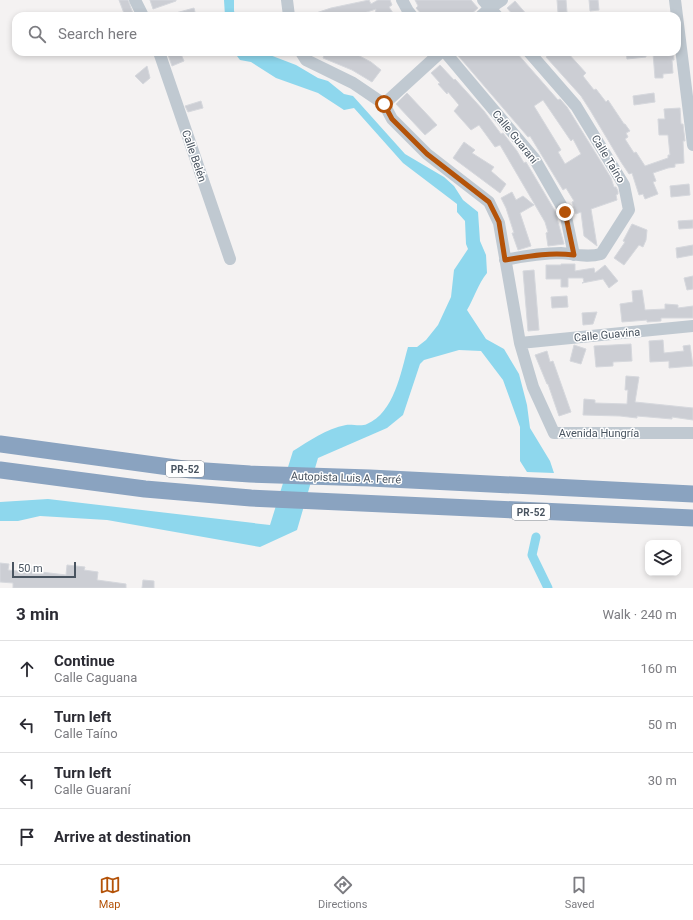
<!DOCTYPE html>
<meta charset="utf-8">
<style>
body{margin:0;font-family:Roboto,sans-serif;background:#f2f2f3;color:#2b2b33}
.controls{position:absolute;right:12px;bottom:12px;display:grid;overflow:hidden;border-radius:8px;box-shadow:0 2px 6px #0003}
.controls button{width:36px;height:36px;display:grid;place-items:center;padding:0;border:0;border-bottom:1px solid #e1e1e2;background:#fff;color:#2b2b33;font:20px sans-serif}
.scale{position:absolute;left:12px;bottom:10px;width:64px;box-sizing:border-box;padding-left:4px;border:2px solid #495460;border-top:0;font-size:11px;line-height:14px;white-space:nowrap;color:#495460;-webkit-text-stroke:3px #fff;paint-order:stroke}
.stop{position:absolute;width:12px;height:12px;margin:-9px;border:3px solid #b45309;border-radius:50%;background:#fff}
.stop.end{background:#b45309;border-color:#fff;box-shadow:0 1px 4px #0008}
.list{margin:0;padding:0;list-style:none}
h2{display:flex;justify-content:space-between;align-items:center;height:52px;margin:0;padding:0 16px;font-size:17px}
h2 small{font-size:13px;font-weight:400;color:#7c7c81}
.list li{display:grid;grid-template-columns:26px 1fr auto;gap:12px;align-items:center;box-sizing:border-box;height:56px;padding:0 16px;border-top:1px solid #e1e1e2}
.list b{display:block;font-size:15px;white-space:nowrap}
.list p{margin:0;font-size:13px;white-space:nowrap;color:#7c7c81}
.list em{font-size:13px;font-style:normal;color:#7c7c81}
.icon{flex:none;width:22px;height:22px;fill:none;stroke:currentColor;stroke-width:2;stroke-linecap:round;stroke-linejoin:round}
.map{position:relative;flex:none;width:693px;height:588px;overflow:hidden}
.search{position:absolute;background:#fff;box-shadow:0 2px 6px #0003;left:12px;right:12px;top:12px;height:44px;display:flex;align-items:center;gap:10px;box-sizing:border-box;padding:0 14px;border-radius:12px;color:#7c7c81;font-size:15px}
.sheet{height:276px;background:#fff}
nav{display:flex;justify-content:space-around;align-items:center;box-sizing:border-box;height:56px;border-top:1px solid #e1e1e2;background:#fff;font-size:11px;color:#7c7c81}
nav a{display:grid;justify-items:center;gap:2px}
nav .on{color:#b45309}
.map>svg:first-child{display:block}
.water{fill:#8ed7ed}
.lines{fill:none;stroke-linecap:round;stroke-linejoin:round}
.canal{stroke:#8ed7ed;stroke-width:9}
.building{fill:#ccced4;stroke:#d6d8dd;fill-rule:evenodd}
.minor{stroke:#c0c9d1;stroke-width:12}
.highway{stroke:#8aa3c0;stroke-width:17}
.route{stroke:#b45309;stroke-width:5}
.labels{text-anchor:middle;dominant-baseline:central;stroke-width:3;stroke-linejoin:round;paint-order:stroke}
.shield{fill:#fff;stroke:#808790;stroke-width:1}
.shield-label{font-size:10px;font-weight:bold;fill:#495460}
.street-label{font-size:11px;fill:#495460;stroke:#fff}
</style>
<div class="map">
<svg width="693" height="588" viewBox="0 0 693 588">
<rect width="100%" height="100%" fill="#f4f2f2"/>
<path class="water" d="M224,0H234V11L236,16H225Z
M234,52H262L296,65L318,78L328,81L344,94L353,96L405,154L444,177L454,186L463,200L478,212L480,241L486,255L487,273C478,284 474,298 467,310L486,339L504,349L519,374L527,405L530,428L550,461L554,473L527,472L520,461V427L503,380L481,351L459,350L424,360L420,364L403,415L387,428L318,458L297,530L260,547L107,520L40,516L18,521H0V502L48,499L270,525L293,451C309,441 326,429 346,425C352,424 361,427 367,424C394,413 401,372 408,347H417L426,340L438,325L451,297L454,270L468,249L466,244L465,221L457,212V204L403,163L354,108L344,110L318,93L276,78L251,62L240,60Z"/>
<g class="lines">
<path class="canal" d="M536,537L532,555L548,588"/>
</g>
<path class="building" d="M119,0H128L134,16H125Z
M150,0H176V1L153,9Z
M369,0L371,4L378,0H390L392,5L389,7L395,16H375L376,9L358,15V16H313V14L331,8Z
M415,0H471L478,8L469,16H423L416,8L418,6Z
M557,0H566L567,12L558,13Z
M589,0H598L599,10L590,11Z
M515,1L528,16H514L507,8Z
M194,8L196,16H172V14Z
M167,52H180L184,61L172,66Z
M325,52H352L371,62L381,70L372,82L352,70L323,58Z
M455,52H516L558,100L560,99L567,107L611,178L614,187H616L618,191V194L616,195L617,200L591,209L597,246L584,236L581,212L576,214L572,202L574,201L566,188L563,190L530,136L528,137ZM543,100L571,141L573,139L581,154L565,164L558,152L561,150L534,106Z
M552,52H567L586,73L583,76L594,90L596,89L606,102L608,100L624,124H625L630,131L626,133L628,137L625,139L634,153L636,152L645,166L668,158V155H670L668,135H659L658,119H665L664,109L680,108L681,124H683L685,141H683L684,163L675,164V167L668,168L653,173L656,181L653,182L658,194L645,199L643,194L639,195L632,173L629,174L621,162L590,110L581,96L546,57Z
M626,52H646V57L627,59Z
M664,52H673L674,60H672L673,73L663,74V78H655L653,53Z
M440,65L454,80L455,79L484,111L501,134L503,133L517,151L524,163L526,162L555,211L564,244L548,246L546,233L548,232L545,222L500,145L495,147L479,125L471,130L454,111L459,105L448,92L447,94L438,84L440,83L431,73Z
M147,66L150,78L143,84L135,76Z
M407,93L437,125L425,135L396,104Z
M654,93L655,102L634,105L633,96Z
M201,101L203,108L188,112L185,106Z
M464,142L475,150L472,153L494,167L491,171L506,184L500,193L453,158Z
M689,184L690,195L671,197L670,186Z
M512,192L516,200L523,196L534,205L520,213L531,246L518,250L512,233H514L506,208L501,198Z
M693,220V228L679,229L678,221Z
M632,224L647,230L646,240L643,247L639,245L624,265L614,258L625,242L623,241Z
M693,245V255L677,258L676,248Z
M561,264H575V271L594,268L595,273L605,265L618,281L609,288L603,279L582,283L584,282L583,278H568V287H561V279H546V265H561Z
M534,270L539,330L528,331L523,271Z
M693,276V289L687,290L684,278Z
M642,290L645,310L665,309V304L678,305V308L693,306V318H661V321L647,322V320L622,322L620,304L633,302L632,291Z
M567,296L568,307L552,308L551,297Z
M597,312L593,324L583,325L582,313Z
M663,340L664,353L684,351L683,346L690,345L693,366L669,368V361L650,362L649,341Z
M631,344L632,361L613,362V366L596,367L594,346Z
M574,345L586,349L581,364L570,361Z
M547,351L550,362L553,361L571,412L559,416L548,384H547L535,355Z
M626,376L639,377L635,402L693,408V420L672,417V419L637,416V418L620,416L583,415L584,399L595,400V403L627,404L628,390H625Z
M0,563L9,564L8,570L26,572L27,568L41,569V572L66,575L67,565L85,567L84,570L98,572L97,580L126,584V588H13V583L0,582Z
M143,580L154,581V588H142Z"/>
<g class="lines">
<path class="minor" d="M135,0L143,16
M287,0L289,16
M402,0L408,11L412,16
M483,0L497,16
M675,0L693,145
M481,16L490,8L502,0
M159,52L230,259
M301,52L306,60L353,83L384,104L392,119L427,154L489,202L499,223L520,343L533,387L554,433H693
M445,52L534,158L565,212L574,255
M384,104L441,52
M505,260C524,256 542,253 561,253C575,254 587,258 601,254L629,210L624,185L576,106L529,52
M520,343L693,326"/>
<path class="highway" d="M0,444L191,470L250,474L370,478L693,494
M0,470L145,489L251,498L693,518"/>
</g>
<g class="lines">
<path class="route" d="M384,104L392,119L427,154L489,202L499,222L505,260C529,256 550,252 574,255L565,212"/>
</g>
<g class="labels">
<g class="shield">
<rect x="166" y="461" width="38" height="16" rx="3"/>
<rect x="512" y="504" width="38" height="16" rx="3"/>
</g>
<g class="shield-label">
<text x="185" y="469">PR-52</text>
<text x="531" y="512">PR-52</text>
</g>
<g class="street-label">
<text transform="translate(515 137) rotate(51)">Calle Guaraní</text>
<text transform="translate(194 156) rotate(71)">Calle Belén</text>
<text transform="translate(608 159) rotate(59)">Calle Taíno</text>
<text transform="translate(607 335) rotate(-5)">Calle Guavina</text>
<text x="599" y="433">Avenida Hungría</text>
<text transform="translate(346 478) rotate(2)">Autopista Luis A. Ferré</text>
</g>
</g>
</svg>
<div class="controls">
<button><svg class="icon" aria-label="layers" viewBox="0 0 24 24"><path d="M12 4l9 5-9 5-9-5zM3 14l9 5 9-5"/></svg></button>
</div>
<div class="scale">50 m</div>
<div class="stop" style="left:384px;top:104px"></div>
<div class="stop end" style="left:565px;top:212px"></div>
<div class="search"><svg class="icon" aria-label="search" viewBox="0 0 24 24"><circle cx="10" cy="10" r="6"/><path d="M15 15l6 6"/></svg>Search here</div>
</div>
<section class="sheet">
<h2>3 min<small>Walk · 240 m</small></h2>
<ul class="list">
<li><svg class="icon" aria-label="ahead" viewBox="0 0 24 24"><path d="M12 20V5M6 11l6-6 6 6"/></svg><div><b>Continue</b><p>Calle Caguana</p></div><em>160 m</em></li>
<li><svg class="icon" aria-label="left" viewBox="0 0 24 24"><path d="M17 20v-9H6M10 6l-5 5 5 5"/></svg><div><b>Turn left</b><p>Calle Taíno</p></div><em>50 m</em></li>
<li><svg class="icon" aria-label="left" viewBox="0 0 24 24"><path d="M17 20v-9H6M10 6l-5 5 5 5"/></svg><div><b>Turn left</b><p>Calle Guaraní</p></div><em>30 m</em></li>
<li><svg class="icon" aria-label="arrive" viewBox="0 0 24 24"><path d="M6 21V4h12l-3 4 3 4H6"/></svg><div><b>Arrive at destination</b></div></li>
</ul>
</section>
<nav>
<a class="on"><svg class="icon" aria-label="map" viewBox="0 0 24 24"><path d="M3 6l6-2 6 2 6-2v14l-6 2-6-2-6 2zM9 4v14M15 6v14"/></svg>Map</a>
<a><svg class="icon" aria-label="directions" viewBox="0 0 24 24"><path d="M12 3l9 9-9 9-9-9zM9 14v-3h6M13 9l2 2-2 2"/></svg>Directions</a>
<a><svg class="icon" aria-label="saved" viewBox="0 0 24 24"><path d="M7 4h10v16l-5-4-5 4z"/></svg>Saved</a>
</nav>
